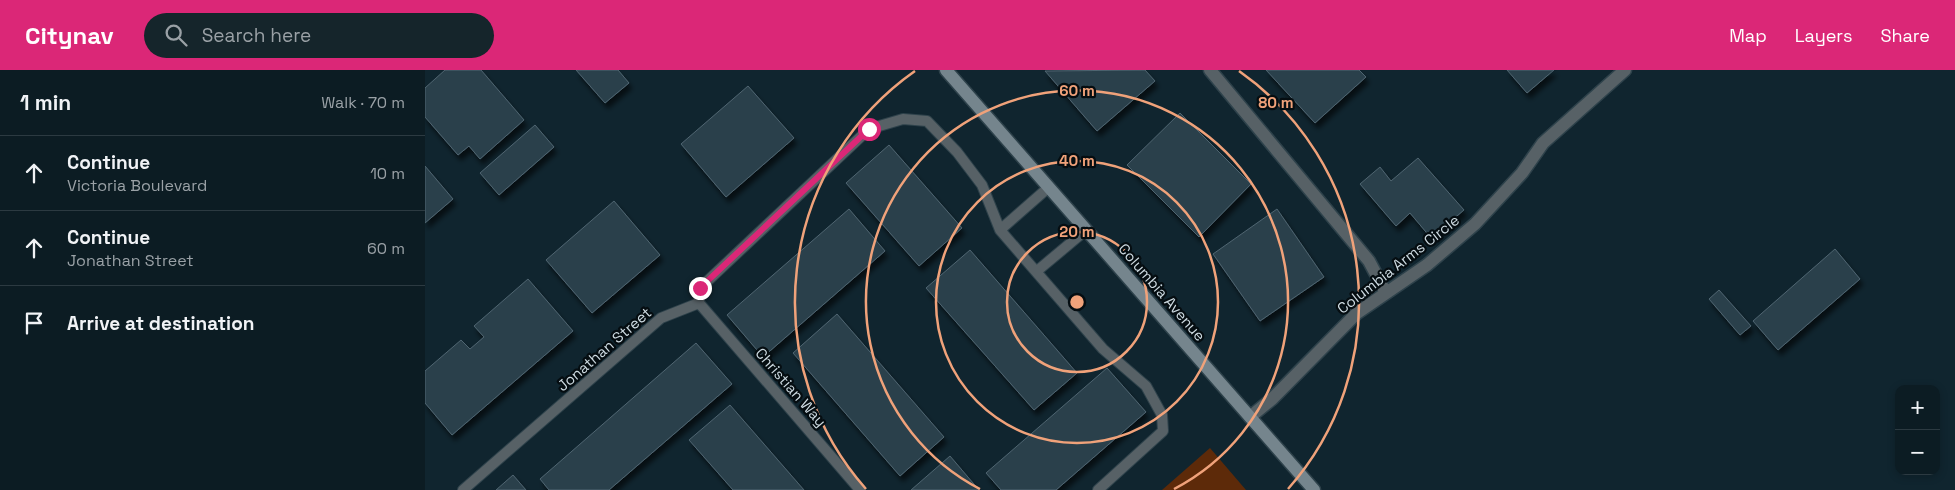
<!DOCTYPE html>
<meta charset="utf-8">
<style>
body{margin:0;font-family:"Space Grotesk",sans-serif;background:#15252b;color:#f1f3f6}
.controls{position:absolute;right:15px;bottom:15px;display:grid;overflow:hidden;border-radius:10px;box-shadow:0 2px 8px #0003}
.controls button{width:45px;height:45px;display:grid;place-items:center;padding:0;border:0;border-bottom:1px solid #2c3a41;background:#0c1c23;color:#f1f3f6;font:25px sans-serif}
.stop{position:absolute;width:15px;height:15px;margin:-11px;border:4px solid #db2777;border-radius:50%;background:#fff}
.stop.end{background:#db2777;border-color:#fff;box-shadow:0 1px 5px #0008}
.list{margin:0;padding:0;list-style:none}
h2{display:flex;justify-content:space-between;align-items:center;height:65px;margin:0;padding:0 20px;font-size:21px}
h2 small{font-size:16px;font-weight:400;color:#9aa1a6}
.list li{display:grid;grid-template-columns:32px 1fr auto;gap:15px;align-items:center;box-sizing:border-box;height:75px;padding:0 20px;border-top:1px solid #2c3a41}
.list b{display:block;font-size:19px;white-space:nowrap}
.list p{margin:0;font-size:16px;white-space:nowrap;color:#9aa1a6}
.list em{font-size:16px;font-style:normal;color:#9aa1a6}
.icon{flex:none;width:28px;height:28px;fill:none;stroke:currentColor;stroke-width:2;stroke-linecap:round;stroke-linejoin:round}
.map{position:relative;flex:none;width:1530px;height:420px;overflow:hidden}
header{display:flex;align-items:center;gap:30px;box-sizing:border-box;height:70px;padding:0 25px;background:#db2777;color:#fff}
header strong{font-size:24px}
nav{display:flex;gap:28px;margin-inline-start:auto;font-size:18px}
.search{width:350px;height:45px;background:#15252b;display:flex;align-items:center;gap:12px;box-sizing:border-box;padding:0 18px;border-radius:28px;color:#9aa1a6;font-size:19px}
main{display:flex}
aside{flex:1;background:#0c1c23}
.map>svg:first-child{display:block}
.green{fill:#5d2a09}
.building{fill:#2c414c;stroke:#4f6571;filter:url(#shadow)}
.lines{fill:none;stroke-linecap:round;stroke-linejoin:round}
.lane-casing{stroke:#2e424b;stroke-width:12}
.street-casing{stroke:#2e424b;stroke-width:15}
.secondary-casing{stroke:#2e424b;stroke-width:15}
.lane{stroke:#576166;stroke-width:10}
.street{stroke:#576166;stroke-width:12}
.secondary{stroke:#75858d;stroke-width:12}
.route{stroke:#db2777;stroke-width:6}
.ring{fill:none;stroke:#f0a27a;stroke-width:2.5}
.labels{text-anchor:middle;dominant-baseline:central;stroke-width:4.5;stroke-linejoin:round;paint-order:stroke}
.street-label{font-size:15px;fill:#cddae1;stroke:#050d11}
.centre{fill:#f0a27a;stroke:#050d11;stroke-width:2.5}
.ring-label{font-size:15px;text-anchor:middle;font-weight:bold;fill:#f0a27a;stroke:#050d11;stroke-width:4.5;stroke-linejoin:round;paint-order:stroke}
</style>
<header>
<strong>Citynav</strong>
<div class="search"><svg class="icon" aria-label="search" viewBox="0 0 24 24"><circle cx="10" cy="10" r="6"/><path d="M15 15l6 6"/></svg>Search here</div>
<nav><a>Map</a><a>Layers</a><a>Share</a></nav>
</header>
<main>
<aside>
<h2>1 min<small>Walk · 70 m</small></h2>
<ul class="list">
<li><svg class="icon" aria-label="ahead" viewBox="0 0 24 24"><path d="M12 20V5M6 11l6-6 6 6"/></svg><div><b>Continue</b><p>Victoria Boulevard</p></div><em>10 m</em></li>
<li><svg class="icon" aria-label="ahead" viewBox="0 0 24 24"><path d="M12 20V5M6 11l6-6 6 6"/></svg><div><b>Continue</b><p>Jonathan Street</p></div><em>60 m</em></li>
<li><svg class="icon" aria-label="arrive" viewBox="0 0 24 24"><path d="M6 21V4h12l-3 4 3 4H6"/></svg><div><b>Arrive at destination</b></div></li>
</ul>
</aside>
<div class="map">
<svg width="1530" height="420" viewBox="0 0 1530 420">
<defs>
<filter id="shadow"><feDropShadow dx="3" dy="5.5" stdDeviation="2.5" flood-color="#0009"/></filter>
</defs>
<rect width="100%" height="100%" fill="#10252f"/>
<path class="green" d="M785,378L821,420H737Z"/>
<path class="building" d="M20,0H56L99,50L55,89L44,76L33,85L0,47V18Z
M151,0H193L204,13L180,33Z
M720,0L730,11L672,61L620,1Z
M841,0H934L941,7L890,53Z
M1082,0H1129L1102,23Z
M323,16L369,68L301,127L256,74Z
M755,43L826,114L774,167L702,95Z
M110,55L129,77L74,125L55,103Z
M464,75L537,158L494,196L421,113Z
M993,88L1039,140L1006,168L985,143L971,156L935,114L955,97L966,111Z
M0,96L28,129L0,153Z
M189,131L235,185L167,243L121,190Z
M424,139L460,181L338,287L302,245Z
M852,139L899,207L835,251L788,184Z
M1410,179L1435,209L1353,280L1328,251Z
M545,180L652,303L609,340L501,218Z
M103,209L148,261L27,365L0,333V301L36,270L45,279L59,267L49,256Z
M1294,220L1326,256L1315,265L1284,229Z
M412,244L519,367L475,406L368,283Z
M271,273L307,314L184,420H124L115,409Z
M682,298L721,342L631,420H576L561,403Z
M305,335L379,420H308L264,370Z
M525,386L554,420H486Z
M88,405L101,420H71Z"/>
<g class="lines">
<defs>
<path id="lane" d="M575,160L624,117
M612,201L661,160
M274,233L435,420
M38,420L236,248L274,233L275,218L444,59L478,49L502,51L532,82L557,115L575,160L678,279L721,316L737,345L738,361L673,420"/>
<path id="street" d="M785,0L944,191L961,223
M825,347L847,329L932,243L1002,195L1050,154L1097,103L1118,73L1200,0"/>
<path id="secondary" d="M521,0L889,420"/>
</defs>
<use href="#lane" class="lane-casing"/>
<use href="#street" class="street-casing"/>
<use href="#secondary" class="secondary-casing"/>
<use href="#lane" class="lane"/>
<use href="#street" class="street"/>
<use href="#secondary" class="secondary"/>
</g>
<g class="lines">
<path class="route" d="M275,218L444,59"/>
</g>
<g class="ring">
<circle cx="652" cy="232" r="70"/>
<circle cx="652" cy="232" r="141"/>
<path d="M555 419A211 211 0 1 1 749 419"/>
<path d="M441 419A282 282 0 0 1 490 1M814 1A282 282 0 0 1 863 419"/>
</g>
<g class="labels">
<g class="street-label">
<text transform="translate(973 194) rotate(-38)">Columbia Arms Circle</text>
<text transform="translate(737 222) rotate(49)">Columbia Avenue</text>
<text transform="translate(179 279) rotate(-41)">Jonathan Street</text>
<text transform="translate(366 317) rotate(49)">Christian Way</text>
</g>
</g>
<circle cx="652" cy="232" r="8" class="centre"/>
<g class="ring-label">
<text x="652" y="26">60 m</text>
<text x="851" y="38">80 m</text>
<text x="652" y="96">40 m</text>
<text x="652" y="167">20 m</text>
</g>
</svg>
<div class="controls">
<button>+</button>
<button>−</button>
</div>
<div class="stop" style="left:444px;top:59px"></div>
<div class="stop end" style="left:275px;top:218px"></div>
</div>
</main>
